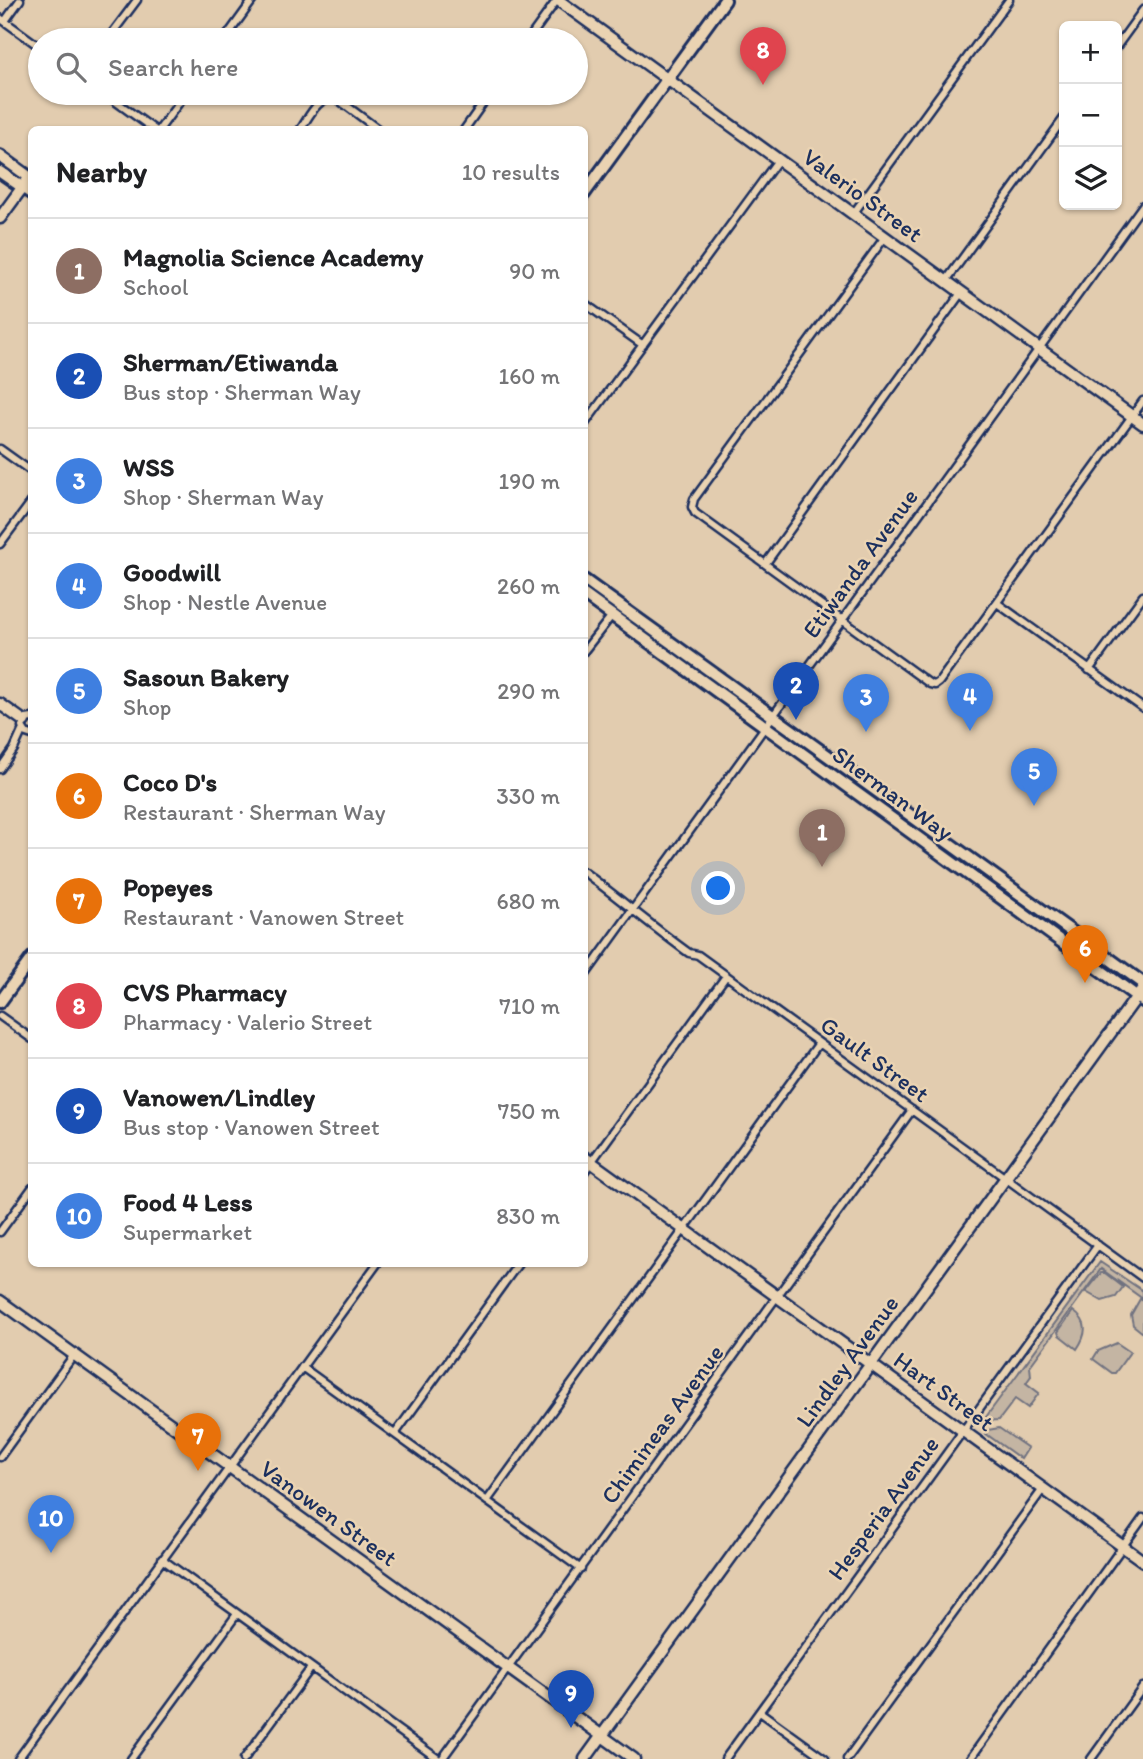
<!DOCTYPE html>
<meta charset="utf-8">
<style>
body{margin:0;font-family:Itim,sans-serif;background:#f2f2f2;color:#202124}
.controls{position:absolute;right:21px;top:21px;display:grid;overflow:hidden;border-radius:10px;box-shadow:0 2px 5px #0004}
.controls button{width:63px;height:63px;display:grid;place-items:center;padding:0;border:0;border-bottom:2px solid #e0e0e0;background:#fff;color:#202124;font:35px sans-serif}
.you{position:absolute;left:719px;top:889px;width:24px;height:24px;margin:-18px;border:5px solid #fff;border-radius:50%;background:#1a73e8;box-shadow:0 0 0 10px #1a73e833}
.badge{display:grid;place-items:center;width:46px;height:46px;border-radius:50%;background:#ea580c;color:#fff;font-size:23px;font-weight:700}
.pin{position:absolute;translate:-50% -58px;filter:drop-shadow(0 2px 4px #0008)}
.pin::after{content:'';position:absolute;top:37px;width:24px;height:21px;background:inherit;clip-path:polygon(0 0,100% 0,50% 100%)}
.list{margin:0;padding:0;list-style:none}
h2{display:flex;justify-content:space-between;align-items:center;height:91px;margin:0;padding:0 28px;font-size:30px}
h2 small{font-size:23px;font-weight:400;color:#757577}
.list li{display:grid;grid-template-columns:46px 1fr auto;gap:21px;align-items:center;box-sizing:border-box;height:105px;padding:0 28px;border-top:2px solid #e0e0e0}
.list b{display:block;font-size:26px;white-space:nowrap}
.list p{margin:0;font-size:23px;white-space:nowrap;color:#757577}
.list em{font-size:23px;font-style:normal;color:#757577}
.icon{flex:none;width:38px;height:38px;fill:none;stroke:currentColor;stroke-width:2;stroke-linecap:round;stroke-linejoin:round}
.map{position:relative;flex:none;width:1143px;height:1759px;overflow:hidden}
.search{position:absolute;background:#fff;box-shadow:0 2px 5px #0004;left:28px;top:28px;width:560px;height:77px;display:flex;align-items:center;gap:18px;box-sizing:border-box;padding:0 24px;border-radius:38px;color:#757577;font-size:26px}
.panel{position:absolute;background:#fff;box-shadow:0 2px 5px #0004;left:28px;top:126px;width:560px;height:1141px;border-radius:10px}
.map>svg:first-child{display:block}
.green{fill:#c4b5a3;stroke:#707280;stroke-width:2}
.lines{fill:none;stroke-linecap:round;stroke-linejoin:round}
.street-casing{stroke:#1b2f5e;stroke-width:11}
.secondary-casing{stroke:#1b2f5e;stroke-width:15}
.primary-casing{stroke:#1b2f5e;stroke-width:16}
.street{stroke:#ead3b2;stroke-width:6}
.secondary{stroke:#ead3b2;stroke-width:10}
.primary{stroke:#ead3b2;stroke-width:10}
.labels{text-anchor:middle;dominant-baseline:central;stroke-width:5;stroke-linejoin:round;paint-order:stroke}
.street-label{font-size:24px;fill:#1b2f5e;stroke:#ead3b2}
</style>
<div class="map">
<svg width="1143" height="1759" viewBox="0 0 1143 1759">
<rect width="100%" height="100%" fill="#e2ccaf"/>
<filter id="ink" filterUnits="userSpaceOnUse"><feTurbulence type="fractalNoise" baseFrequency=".0143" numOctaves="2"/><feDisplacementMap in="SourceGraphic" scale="14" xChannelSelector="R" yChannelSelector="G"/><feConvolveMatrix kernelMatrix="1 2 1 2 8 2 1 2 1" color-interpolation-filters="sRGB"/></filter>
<g filter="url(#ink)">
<path class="green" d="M1100,1262L1143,1291V1299L1101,1269L1030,1366L1031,1376L1026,1383L1039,1393L1028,1408L1015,1399L999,1420L983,1421Z
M1101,1273H1105L1123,1287L1116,1297L1102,1301L1086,1292Z
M1140,1299L1143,1301V1333L1133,1325L1131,1315Z
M1073,1311C1089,1322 1087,1334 1077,1349L1059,1335L1058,1332Z
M1117,1343L1130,1352L1115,1373H1112L1093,1359L1098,1351Z
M999,1428L1028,1448L1021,1459L982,1431Z"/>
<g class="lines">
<defs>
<path id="street" d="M0,18L40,47
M5,21L20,0
M107,40L137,0
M224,40L253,0
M528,40L557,0
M1117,46L1143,10
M104,93L155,130
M159,130L186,93
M300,130C309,117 318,95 336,98L379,130
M464,130L490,93
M853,214L1009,0
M885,237L694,499L692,507L695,513L930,684L935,685L939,682L1143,401
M946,281L1064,118
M584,303L643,345
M584,425L778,160
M0,449L32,472
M0,544L32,501
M766,563L961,293
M997,603L1143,708
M584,651L613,614
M1089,670L1143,596
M32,718L26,719L22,727L26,733L32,735
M0,769L14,749L23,729
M584,872C620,899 653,927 689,953L698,955L1143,1278
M584,977L1143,205
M0,1016L32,1039
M584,1172L726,976
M0,1232L32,1188
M302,1367L581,1569
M395,1434L518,1264
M0,1457L74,1355
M487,1501L819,1043
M162,1559L438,1759
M760,1712L825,1759
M18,1759L377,1264
M131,1759L237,1614
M244,1759L311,1668
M442,1759L912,1110
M725,1759L1098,1245
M847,1759L1043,1489
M970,1759L1143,1518
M1091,1759L1143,1687"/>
<path id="secondary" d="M558,0L1143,424
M0,218L27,181
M0,704L24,721
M584,1157L1143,1561
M0,1301L634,1759
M585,1759L1143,988"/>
<path id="primary" d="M0,156L32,179
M0,172L32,194
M584,194L725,0
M584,580L1143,983
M584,595L1143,1001
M0,1002L32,958"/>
</defs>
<use href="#street" class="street-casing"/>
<use href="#secondary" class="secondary-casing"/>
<use href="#primary" class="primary-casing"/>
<use href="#street" class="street"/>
<use href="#secondary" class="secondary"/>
<use href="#primary" class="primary"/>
</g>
</g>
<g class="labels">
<g class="street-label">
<text transform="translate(863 195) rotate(36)">Valerio Street</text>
<text transform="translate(860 563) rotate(-54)">Etiwanda Avenue</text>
<text transform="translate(893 793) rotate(36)">Sherman Way</text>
<text transform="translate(875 1059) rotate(36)">Gault Street</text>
<text transform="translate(847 1361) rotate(-54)">Lindley Avenue</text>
<text transform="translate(944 1391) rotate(36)">Hart Street</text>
<text transform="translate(662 1424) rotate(-54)">Chimineas Avenue</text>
<text transform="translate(883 1508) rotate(-54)">Hesperia Avenue</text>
<text transform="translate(329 1513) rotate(36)">Vanowen Street</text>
</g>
</g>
</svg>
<div class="controls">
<button>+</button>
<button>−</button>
<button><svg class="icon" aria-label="layers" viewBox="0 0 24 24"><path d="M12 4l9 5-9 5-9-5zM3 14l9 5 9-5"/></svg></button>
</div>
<div class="you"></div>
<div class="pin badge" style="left:822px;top:867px;background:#8d6e63">1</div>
<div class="pin badge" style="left:796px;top:720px;background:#1a4fb4">2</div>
<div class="pin badge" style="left:866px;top:732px;background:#3f7fe0">3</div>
<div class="pin badge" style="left:970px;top:731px;background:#3f7fe0">4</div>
<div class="pin badge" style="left:1034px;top:806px;background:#3f7fe0">5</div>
<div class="pin badge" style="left:1085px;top:983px;background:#e8710a">6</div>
<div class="pin badge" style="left:198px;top:1471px;background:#e8710a">7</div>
<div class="pin badge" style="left:763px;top:85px;background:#e0444e">8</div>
<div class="pin badge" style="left:571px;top:1728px;background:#1a4fb4">9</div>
<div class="pin badge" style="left:51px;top:1553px;background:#3f7fe0">10</div>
<div class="search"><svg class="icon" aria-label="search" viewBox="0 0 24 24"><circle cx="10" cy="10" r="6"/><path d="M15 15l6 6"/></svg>Search here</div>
<section class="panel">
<h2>Nearby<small>10 results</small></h2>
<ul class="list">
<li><span class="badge" style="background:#8d6e63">1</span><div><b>Magnolia Science Academy</b><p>School</p></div><em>90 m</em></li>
<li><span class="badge" style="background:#1a4fb4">2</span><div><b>Sherman/Etiwanda</b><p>Bus stop · Sherman Way</p></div><em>160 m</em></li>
<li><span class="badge" style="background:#3f7fe0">3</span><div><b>WSS</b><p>Shop · Sherman Way</p></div><em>190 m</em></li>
<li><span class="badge" style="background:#3f7fe0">4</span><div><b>Goodwill</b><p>Shop · Nestle Avenue</p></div><em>260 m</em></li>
<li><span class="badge" style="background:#3f7fe0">5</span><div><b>Sasoun Bakery</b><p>Shop</p></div><em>290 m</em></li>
<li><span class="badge" style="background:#e8710a">6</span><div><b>Coco D's</b><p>Restaurant · Sherman Way</p></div><em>330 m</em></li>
<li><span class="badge" style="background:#e8710a">7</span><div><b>Popeyes</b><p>Restaurant · Vanowen Street</p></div><em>680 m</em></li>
<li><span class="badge" style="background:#e0444e">8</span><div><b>CVS Pharmacy</b><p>Pharmacy · Valerio Street</p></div><em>710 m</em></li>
<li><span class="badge" style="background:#1a4fb4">9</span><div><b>Vanowen/Lindley</b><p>Bus stop · Vanowen Street</p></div><em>750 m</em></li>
<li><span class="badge" style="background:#3f7fe0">10</span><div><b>Food 4 Less</b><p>Supermarket</p></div><em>830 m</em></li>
</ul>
</section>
</div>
